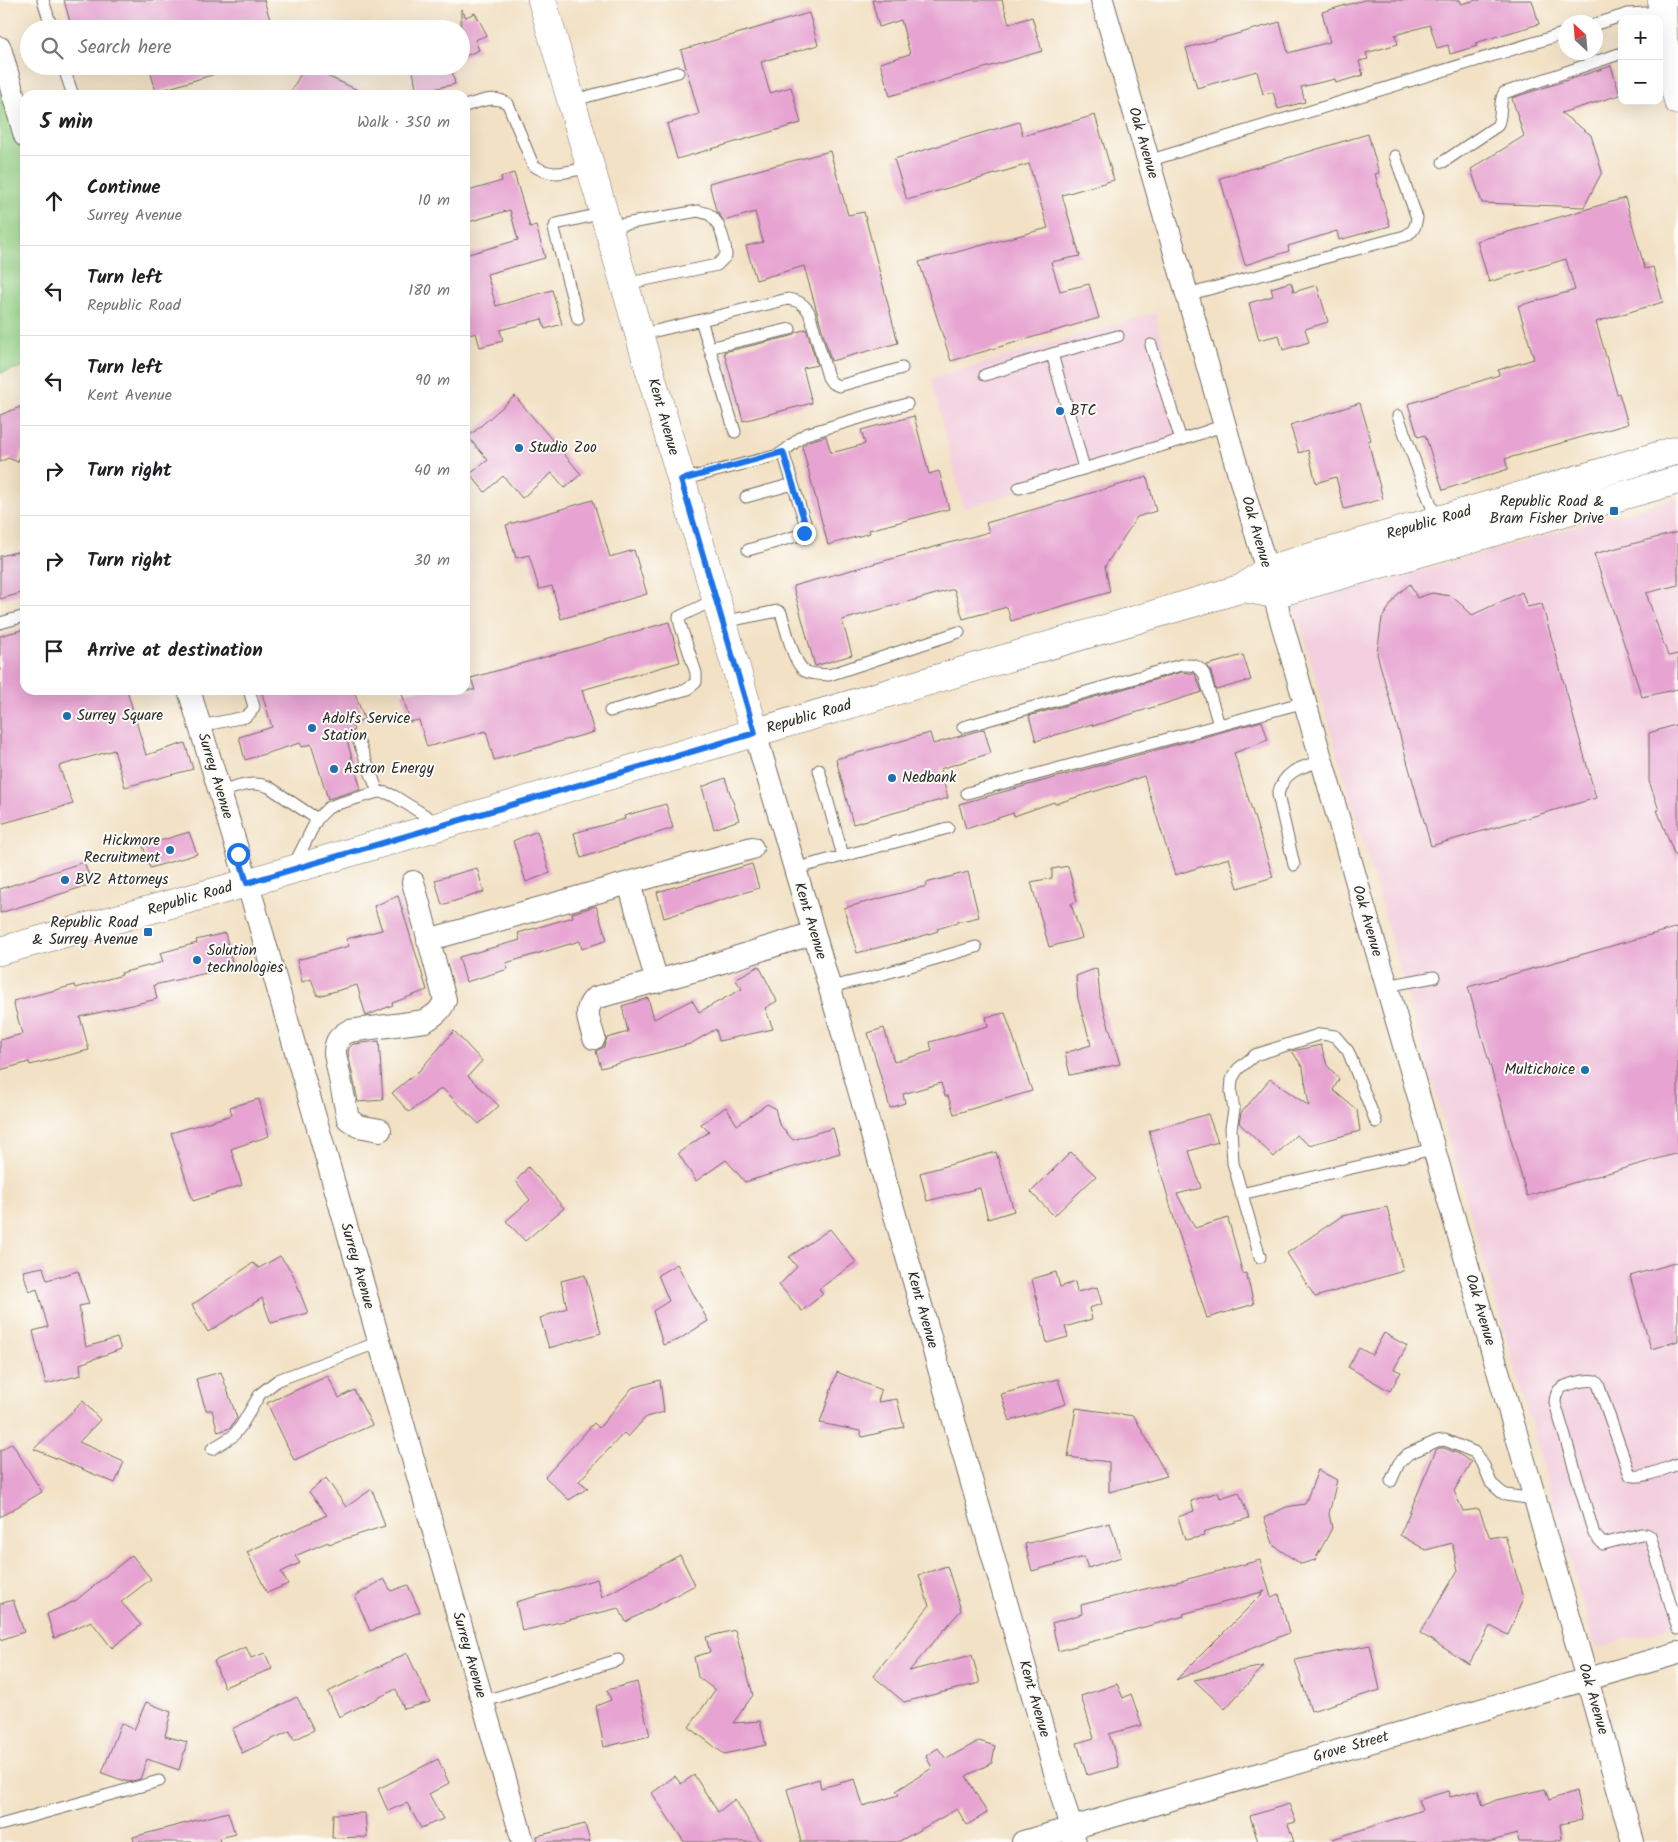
<!DOCTYPE html>
<meta charset="utf-8">
<style>
body{margin:0;font-family:Kalam,sans-serif;background:#f6f6f6;color:#202124}
.controls{position:absolute;right:15px;top:15px;display:grid;overflow:hidden;border-radius:10px;box-shadow:0 5px 20px #0002}
.controls button{width:45px;height:45px;display:grid;place-items:center;padding:0;border:0;border-bottom:1px solid #e0e0e0;background:#fff;color:#202124;font:25px sans-serif}
.compass{position:absolute;left:1558px;top:15px;width:45px;height:45px;border-radius:50%;background:#fff;box-shadow:0 5px 20px #0002;rotate:334deg}
.stop{position:absolute;width:15px;height:15px;margin:-11px;border:4px solid #1a73e8;border-radius:50%;background:#fff}
.stop.end{background:#1a73e8;border-color:#fff;box-shadow:0 1px 5px #0008}
.list{margin:0;padding:0;list-style:none}
h2{display:flex;justify-content:space-between;align-items:center;height:65px;margin:0;padding:0 20px;font-size:21px}
h2 small{font-size:16px;font-weight:400;color:#757577}
.list li{display:grid;grid-template-columns:32px 1fr auto;gap:15px;align-items:center;box-sizing:border-box;height:90px;padding:0 20px;border-top:1px solid #e0e0e0}
.list b{display:block;font-size:19px;white-space:nowrap}
.list p{margin:0;font-size:16px;white-space:nowrap;color:#757577}
.list em{font-size:16px;font-style:normal;color:#757577}
.icon{flex:none;width:28px;height:28px;fill:none;stroke:currentColor;stroke-width:2;stroke-linecap:round;stroke-linejoin:round}
.map{position:relative;flex:none;width:1678px;height:1842px;overflow:hidden}
.search{position:absolute;background:#fff;box-shadow:0 5px 20px #0002;left:20px;top:20px;width:450px;height:55px;display:flex;align-items:center;gap:12px;box-sizing:border-box;padding:0 18px;border-radius:28px;color:#757577;font-size:19px}
.panel{position:absolute;background:#fff;box-shadow:0 5px 20px #0002;left:20px;top:90px;width:450px;height:605px;border-radius:15px}
.map>svg:first-child{display:block}
.built{fill:#f3cfdf}
.green{fill:#97d388;stroke:#617f5a}
.building{fill:#e7a4d2}
.lines{fill:none;stroke-linecap:round;stroke-linejoin:round}
.lane-casing{stroke:#716b61;stroke-width:13}
.street-casing{stroke:#716b61;stroke-width:24}
.secondary-casing{stroke:#716b61;stroke-width:29}
.lane{stroke:#fff;stroke-width:11}
.street{stroke:#fff;stroke-width:22}
.secondary{stroke:#fff;stroke-width:28}
.route{stroke:#1a73e8;stroke-width:6}
.poi-dot{fill:#1f6fb2;stroke:#fdfcf7;stroke-width:2}
.labels{text-anchor:middle;dominant-baseline:central;stroke-width:4;stroke-linejoin:round;paint-order:stroke}
.street-label{font-size:15px;fill:#2b2b2b;stroke:#fdfcf7}
.poi-label{font-size:15px;fill:#2b2b2b;stroke:#fdfcf7;text-anchor:start}
</style>
<div class="map">
<svg width="1678" height="1842" viewBox="0 0 1678 1842">
<rect width="100%" height="100%" fill="#fdfcf7"/>
<filter id="ink" filterUnits="userSpaceOnUse"><feTurbulence type="fractalNoise" baseFrequency=".02" numOctaves="2"/><feDisplacementMap in="SourceGraphic" scale="10" xChannelSelector="R" yChannelSelector="G"/><feConvolveMatrix kernelMatrix="1 2 1 2 8 2 1 2 1" color-interpolation-filters="sRGB"/></filter>
<filter id="wash" filterUnits="userSpaceOnUse"><feTurbulence type="fractalNoise" baseFrequency=".0096" numOctaves="4" result="noise"/><feDisplacementMap in="SourceGraphic" scale="20" xChannelSelector="R" yChannelSelector="G"/><feGaussianBlur stdDeviation="1.12" result="paint"/><feColorMatrix in="noise" values="0 0 0 0 0 0 0 0 0 0 0 0 0 0 0 0 0 1.4 0 .05"/><feComposite in="paint" operator="in"/></filter>
<g filter="url(#wash)">
<rect width="100%" height="100%" fill="#f2e1c5"/>
<path class="built" d="M1155,313L1189,444L964,508L931,379Z
M1678,498V1625L1596,1648L1295,606Z"/>
<path class="green" d="M0,74L25,159V366L0,373Z"/>
<g id="blocks">
<path class="building" d="M64,0H264L273,29H72Z
M872,0H1002L1009,24L1032,17L1042,51L890,96L880,63L910,54L901,20L879,27Z
M1364,0H1460L1461,4L1476,0H1532L1539,24L1475,43L1477,46L1450,54L1448,45L1437,48L1430,25L1395,35L1398,44L1366,53L1368,59L1359,61L1363,75L1336,83L1335,79L1301,87L1305,102L1278,109L1273,92L1263,94L1257,71L1197,88L1186,48L1280,22L1288,53L1330,42L1322,12Z
M461,9L466,17L475,13L487,35L475,40L479,50L461,58Z
M809,13L818,45L761,62L770,93L791,87L801,123L677,159L667,124L699,114L681,50Z
M149,66H227L228,70L156,92Z
M305,66H330L327,76L369,95H289Z
M412,66H451L455,84L417,93Z
M1611,66L1620,95L1561,113L1591,135L1602,172L1584,207L1482,203L1471,169L1524,136L1512,98Z
M1095,115L1114,180L1062,195L1080,256L1051,262L1060,291L1089,284L1099,318L951,361L919,262L1048,228L1029,164L907,200L894,159L1019,122L1023,136Z
M1368,134L1379,173L1375,174L1390,226L1339,240L1337,231L1288,246L1289,251L1245,265L1220,178Z
M830,151L848,215L864,212L898,343L831,361L804,266L756,280L746,246L763,242L755,212L724,221L716,210L709,183Z
M514,173L530,227L536,225L545,258L487,274L496,306L552,290L562,324L545,329L542,319L500,330L503,341L480,347L476,333L465,336V255L518,240L510,210L465,223V192L502,181L501,177Z
M1625,198L1645,269L1653,267L1663,302L1596,322L1617,394L1619,393L1628,424L1505,459L1508,469L1443,490L1425,435L1418,437L1408,404L1499,375L1498,370L1534,359L1518,306L1575,290L1566,259L1489,282L1477,241Z
M1291,282L1294,292L1317,285L1328,322L1305,329L1309,342L1283,350L1279,335L1259,340L1249,303L1273,296L1271,288Z
M806,329L817,365L803,368L812,403L743,421L724,352L792,336L797,332Z
M515,396L581,474L565,488L552,473L522,498L503,476L485,492L470,474L488,460L468,437Z
M1360,403L1371,440L1368,441L1383,499L1344,509L1336,477L1316,483L1308,450L1299,453L1290,425Z
M25,405V448L22,449L18,462L8,458L0,462V415Z
M914,416L929,474L939,471L949,509L869,530L870,533L828,545L802,446L809,441L826,436L831,453L865,444L861,430Z
M1147,477L1156,511L1137,517L1105,566L1110,592L1011,621L1007,607L963,619L954,589L842,620L852,655L815,666L793,586L989,532L986,523Z
M593,500L610,557L634,550L647,594L561,619L552,586L539,589L529,555L516,558L506,525Z
M1678,532V585L1646,593L1668,656L1678,654V689L1642,697L1594,554Z
M25,550V592L0,599V556Z
M1410,584L1417,598L1432,593L1451,596L1463,606L1472,615L1522,592L1527,607L1542,604L1596,798L1431,846L1377,654L1382,618L1398,594Z
M669,622L680,662L582,690L594,732L494,760L486,731L427,747L419,720L410,722L402,693L415,690H475L471,678Z
M25,629V690H127L146,755L185,743L193,769L125,787L114,750L59,766L73,804L0,824V636Z
M1243,655L1251,680L1216,690L1211,672L1207,665Z
M1182,672L1195,674L1202,692L1093,726L1092,724L1036,741L1029,716Z
M261,690H354L364,719L352,724L354,731L345,734L361,789L328,799L311,744L302,747L300,743L245,760L239,737L272,727Z
M1262,721L1268,740L1234,753L1273,877L1238,888L1229,858L1175,875L1144,776L1112,787V786L1055,804L1054,802L1014,816L1013,813L966,829L959,804Z
M1678,724V861H1677L1657,810H1659L1649,781V733Z
M984,729L991,753L940,769L948,798L853,824L836,759L930,733L933,744Z
M725,778L739,820L714,829L702,787Z
M666,804L673,828L581,858L574,833L625,819L624,816Z
M537,831L550,873L526,882L513,841Z
M189,832L197,854L150,868L143,846Z
M84,862L92,884L0,913V889Z
M752,864L759,888L664,918L657,892Z
M1068,866L1077,901L1071,904L1082,938L1049,947L1031,882L1052,878V869Z
M477,868L484,892L442,905L435,880Z
M968,872L979,917L957,922V923L937,929L938,931L916,938L857,953L844,908L927,886L926,883Z
M398,896L427,990L392,1003L393,1005L366,1016L357,985L318,996L311,979L302,982L297,960L349,946L346,939L382,930L374,906Z
M596,906L607,940L582,949L580,941L506,963L508,969L466,982L459,957L520,940L518,933L573,917L572,913Z
M1678,927V1153L1527,1196L1468,987Z
M225,933L233,967L154,985L157,999L80,1017L89,1050L30,1065L29,1062L0,1070V1040L22,1034L13,1001L75,985L76,988L122,975L121,973L163,962L160,953L197,943L196,940Z
M759,966L777,1001L765,1008L773,1029L719,1041L716,1029L690,1044L601,1068L596,1051L604,1047L607,1038L628,1032L622,1006L648,998L654,1019L692,1000L699,1012L742,989L735,979Z
M1097,968L1100,997L1120,1064L1070,1075L1065,1053L1091,1045L1078,999L1076,976Z
M1005,1013L1032,1091L954,1114L948,1096H945L941,1083L903,1094L905,1103L890,1108L868,1033L884,1028L894,1062L932,1051L930,1042L988,1026L986,1017Z
M454,1031L482,1061L468,1076L499,1106L479,1124L442,1088L409,1112L392,1093L420,1070Z
M379,1041L383,1100L358,1102L348,1053L349,1048L353,1044Z
M1321,1045L1327,1065L1339,1079L1333,1090L1357,1110L1360,1131L1309,1145L1296,1135L1274,1157L1239,1123L1241,1113L1270,1079L1309,1106L1303,1068L1292,1051Z
M259,1099L269,1136L231,1149L242,1185L193,1201L171,1133L232,1115L230,1107Z
M767,1104L775,1108L779,1124L793,1140L833,1128L840,1153L745,1182L726,1160L696,1181L678,1153L709,1132L701,1124L726,1107L737,1125Z
M1208,1114L1218,1142L1189,1151L1201,1188L1177,1194L1195,1228L1228,1218L1243,1274L1246,1273L1254,1304L1207,1318L1175,1222L1149,1131Z
M996,1152L1014,1211L988,1219L980,1188L927,1201L920,1173Z
M1071,1152L1096,1176L1054,1216L1031,1192Z
M528,1167L564,1208L525,1241L506,1221L530,1200L516,1181Z
M1387,1207L1403,1271L1315,1297L1287,1253L1342,1216Z
M830,1229L856,1262L819,1289L823,1294L802,1311L779,1285L797,1267L789,1257Z
M280,1256L292,1272L308,1313L271,1323L262,1298L208,1332L192,1305L253,1263L259,1268Z
M1678,1262V1341L1651,1349L1630,1276Z
M677,1264L708,1321L678,1340L663,1345L653,1311L669,1301L658,1275Z
M43,1267L47,1280L78,1271L89,1304L79,1306L86,1347L117,1338L121,1349L80,1364L81,1375L46,1384L33,1331L48,1327L37,1289L29,1292L23,1271Z
M1056,1272L1060,1287L1075,1282L1077,1292L1097,1287L1102,1304L1089,1308L1092,1319L1065,1327L1068,1337L1047,1343L1032,1279Z
M585,1275L601,1333L549,1348L540,1318L567,1308L561,1281Z
M1384,1333L1407,1346L1394,1369L1401,1372L1390,1391L1348,1367L1359,1348L1372,1355Z
M221,1372L237,1418L230,1428L218,1432L212,1410H206L196,1379Z
M837,1372L881,1390L878,1402L897,1399L904,1427L862,1437L860,1431L820,1423Z
M328,1376L339,1398L354,1390L372,1425L294,1460L267,1403Z
M1058,1379L1066,1404L1010,1421L1001,1394Z
M660,1380L664,1412L646,1417L628,1437L624,1433L579,1481L588,1488L569,1500L545,1477L594,1423L599,1428L632,1388Z
M83,1401L100,1420L79,1442L124,1462L115,1483L34,1449Z
M1076,1408L1134,1416L1167,1476L1109,1492V1462L1068,1457Z
M12,1443L42,1492L0,1517V1451Z
M1439,1448H1444L1457,1453L1471,1462L1454,1491L1463,1511L1479,1509L1490,1538L1505,1535L1523,1598L1508,1635L1490,1626L1469,1664L1420,1633L1458,1570L1452,1543L1426,1550L1400,1535L1436,1450Z
M1318,1470L1337,1480L1329,1514L1332,1528L1315,1560L1301,1564L1274,1546L1264,1518L1286,1507L1305,1504Z
M326,1478L346,1507L372,1489L385,1526L329,1544L328,1542L295,1556L300,1563L281,1572L288,1584L267,1593L247,1552L327,1515L309,1492Z
M1218,1492L1220,1498L1239,1492L1249,1518L1203,1532L1204,1536L1185,1540L1178,1517L1194,1511L1191,1501Z
M1110,1523L1121,1557L1088,1568L1084,1557L1032,1571L1025,1544Z
M132,1555L151,1579L121,1602L141,1625L112,1648L91,1621L54,1638L47,1614L75,1601Z
M680,1555L695,1585L626,1622L619,1608L522,1631L516,1602L597,1579L602,1597Z
M1260,1560L1271,1597L1279,1594L1289,1633L1176,1680L1265,1591L1183,1614L1184,1616L1058,1651L1052,1623L1082,1614L1081,1605L1173,1582V1583Z
M947,1566L961,1610L909,1671L972,1655L980,1683L904,1702L873,1676L929,1606L919,1575Z
M384,1579L391,1591L408,1585L420,1612L370,1631L355,1596Z
M13,1600L24,1632L0,1640V1604Z
M735,1630L753,1695L733,1723L760,1721L766,1745L724,1754L689,1727L715,1690L698,1677L694,1657L710,1652L706,1637Z
M1370,1645L1380,1690L1311,1711L1295,1660Z
M246,1647L251,1658L265,1653L272,1669L224,1687L214,1661Z
M407,1653L430,1702L404,1709L396,1689L339,1717L328,1692Z
M1264,1666L1225,1709L1194,1680Z
M637,1682L650,1736L604,1747L596,1706L611,1700L607,1690Z
M1117,1684L1123,1698L1131,1694L1142,1725L1109,1734L1119,1767L1087,1775L1077,1743L1094,1738L1081,1696Z
M297,1697L314,1730L294,1740L290,1731L242,1753L232,1729Z
M146,1702L171,1712L165,1736L187,1742L179,1770L147,1759L140,1779L128,1782L102,1773L121,1723L134,1730Z
M979,1741L995,1746L992,1763L966,1776L987,1813L967,1825L957,1809L898,1842H801L787,1789L819,1779L821,1788L855,1779L863,1806L899,1795L896,1791L932,1768L926,1756L938,1748L946,1759Z
M438,1759L449,1783L429,1794L443,1819L421,1828L407,1803L388,1811L378,1789Z
M694,1775L718,1812L735,1799L761,1842H684L652,1793L675,1776L681,1784Z
M1545,1789L1549,1800L1576,1791L1582,1820L1560,1824L1562,1839L1553,1842H1519L1517,1834L1488,1842H1334L1333,1839L1422,1810L1418,1800L1448,1791L1450,1797L1478,1790L1483,1806L1496,1800Z
M1289,1804L1296,1822L1288,1824L1294,1842H1258L1250,1816Z
M228,1812L235,1834L219,1838L220,1842H134L133,1837Z
M365,1813L367,1837L332,1838L333,1814Z
M585,1824L590,1842H538L537,1836Z"/>
</g>
</g>
<g filter="url(#ink)">
<use href="#blocks" fill-opacity="0" stroke="#716b61" stroke-width="1"/>
<g class="lines">
<defs>
<path id="lane" d="M43,0L52,29
M1596,24L1628,14L1662,12
M63,66L73,95
M571,101L678,72
M465,106C479,102 495,94 508,104L533,165C552,179 569,171 590,167
M1148,161L1566,33
M1443,162L1497,126C1503,116 1498,103 1504,93L1622,53
M608,227L698,211C701,212 707,213 710,215C720,222 726,245 726,256L717,265L625,284
M1187,295L1405,236C1414,231 1415,228 1417,218L1395,156
M578,319L554,229L556,224L604,213
M701,320L735,432
M639,335L788,299C798,301 803,303 809,312L828,377L832,383L839,386L902,368
M1151,345L1181,440
M709,348L790,329
M985,375L1052,354
M1398,416L1437,521
M1084,468L1052,354L1118,336
M681,480L778,455C789,449 796,440 806,434L907,404
M1019,488L1181,440L1225,425
M746,497L793,484
M748,550L800,535L807,529L783,452
M722,622L778,611L781,613C786,627 793,664 805,671C812,675 822,674 829,675L959,632
M0,623L25,616
M610,711L688,689L696,682V673L680,624L679,617L716,599
M200,726L245,717L251,712L254,707L249,690
M963,727L1181,665C1192,665 1198,664 1204,674L1219,725
M358,740L378,792
M819,770L843,856
M220,792C237,787 252,780 269,787L317,819
M967,793L1305,702
M294,865L317,819L328,808L337,804L378,792L387,793L394,796L439,824
M1294,865L1278,795C1283,771 1301,767 1322,761
M794,869L948,828
M1386,986L1434,977
M830,987L869,978L976,947
M1241,1194L1433,1149
M1260,1257L1233,1163L1231,1128L1234,1110L1231,1092L1232,1079L1238,1069L1255,1055L1321,1034L1335,1036L1348,1051L1376,1122
M212,1449L233,1436L241,1426L260,1394L278,1380L379,1342
M1678,1464C1666,1468 1641,1480 1630,1475L1598,1384L1595,1381C1588,1379 1564,1384 1559,1390C1556,1394 1555,1398 1555,1403L1594,1534L1603,1544L1641,1534H1646L1650,1536L1678,1629
M1391,1481L1399,1463L1408,1454L1437,1441L1445,1440L1474,1452L1484,1466L1491,1483L1501,1492L1506,1495L1535,1499
M482,1702L618,1660
M0,1825L159,1781"/>
<path id="street" d="M1102,0L1587,1679L1633,1842
M0,48L25,136
M189,690L254,905L523,1842
M755,733L814,933L1075,1842
M629,883L657,982
M428,940L752,848
M594,1038C590,1023 582,1010 595,998L700,969L814,933
M380,1130L358,1126L348,1119L335,1054C335,1042 338,1037 349,1031L425,1021C435,1015 441,1011 445,1000L413,882
M1023,1842L1678,1653"/>
<path id="secondary" d="M542,0L755,733
M1662,0L1663,39L1678,101
M1243,588L1274,594L1678,480
M0,951L247,883L1243,588L1267,570L1678,450"/>
</defs>
<use href="#lane" class="lane-casing"/>
<use href="#street" class="street-casing"/>
<use href="#secondary" class="secondary-casing"/>
<use href="#lane" class="lane"/>
<use href="#street" class="street"/>
<use href="#secondary" class="secondary"/>
</g>
</g>
<g class="lines" filter="url(#ink)">
<path class="route" d="M238,854L247,883L755,733L681,480L783,452L806,526L807,529L804,533"/>
</g>
<g class="poi-dot">
<circle cx="1060" cy="411" r="5"/>
<circle cx="519" cy="448" r="5"/>
<rect x="1609" y="506" width="10" height="10" rx="2.5"/>
<circle cx="67" cy="716" r="5"/>
<circle cx="312" cy="728" r="5"/>
<circle cx="334" cy="769" r="5"/>
<circle cx="892" cy="778" r="5"/>
<circle cx="170" cy="850" r="5"/>
<circle cx="65" cy="880" r="5"/>
<rect x="143" y="927" width="10" height="10" rx="2.5"/>
<circle cx="197" cy="960" r="5"/>
<circle cx="1585" cy="1070" r="5"/>
</g>
<g class="labels">
<g class="street-label">
<text transform="translate(1143 143) rotate(74)">Oak Avenue</text>
<text transform="translate(663 417) rotate(74)">Kent Avenue</text>
<text transform="translate(1429 523) rotate(-16)">Republic Road</text>
<text transform="translate(1256 532) rotate(74)">Oak Avenue</text>
<text transform="translate(809 717) rotate(-16)">Republic Road</text>
<text transform="translate(215 776) rotate(73)">Surrey Avenue</text>
<text transform="translate(190 899) rotate(-16)">Republic Road</text>
<text transform="translate(810 921) rotate(73)">Kent Avenue</text>
<text transform="translate(1367 921) rotate(74)">Oak Avenue</text>
<text transform="translate(357 1266) rotate(74)">Surrey Avenue</text>
<text transform="translate(922 1310) rotate(74)">Kent Avenue</text>
<text transform="translate(1480 1310) rotate(74)">Oak Avenue</text>
<text transform="translate(469 1655) rotate(74)">Surrey Avenue</text>
<text transform="translate(1034 1699) rotate(74)">Kent Avenue</text>
<text transform="translate(1593 1699) rotate(74)">Oak Avenue</text>
<text transform="translate(1351 1747) rotate(-16)">Grove Street</text>
</g>
<g class="poi-label">
<text x="1070" y="411">BTC</text>
<text x="529" y="448">Studio Zoo</text>
<text x="1604" y="502" text-anchor="end">Republic Road &amp;<tspan x="1604" dy="17">Bram Fisher Drive</tspan></text>
<text x="77" y="716">Surrey Square</text>
<text x="322" y="719">Adolfs Service<tspan x="322" dy="17">Station</tspan></text>
<text x="344" y="769">Astron Energy</text>
<text x="902" y="778">Nedbank</text>
<text x="160" y="841" text-anchor="end">Hickmore<tspan x="160" dy="17">Recruitment</tspan></text>
<text x="75" y="880">BVZ Attorneys</text>
<text x="138" y="923" text-anchor="end">Republic Road<tspan x="138" dy="17">&amp; Surrey Avenue</tspan></text>
<text x="207" y="951">Solution<tspan x="207" dy="17">technologies</tspan></text>
<text x="1575" y="1070" text-anchor="end">Multichoice</text>
</g>
</g>
</svg>
<div class="controls">
<button>+</button>
<button>−</button>
</div>
<svg class="compass" viewBox="-18 -18 36 36"><path d="M0-13l5 13h-10z" fill="#e53935"/><path d="M0 13l5-13h-10z" fill="#757577"/></svg>
<div class="stop" style="left:238px;top:854px"></div>
<div class="stop end" style="left:804px;top:533px"></div>
<div class="search"><svg class="icon" aria-label="search" viewBox="0 0 24 24"><circle cx="10" cy="10" r="6"/><path d="M15 15l6 6"/></svg>Search here</div>
<section class="panel">
<h2>5 min<small>Walk · 350 m</small></h2>
<ul class="list">
<li><svg class="icon" aria-label="ahead" viewBox="0 0 24 24"><path d="M12 20V5M6 11l6-6 6 6"/></svg><div><b>Continue</b><p>Surrey Avenue</p></div><em>10 m</em></li>
<li><svg class="icon" aria-label="left" viewBox="0 0 24 24"><path d="M17 20v-9H6M10 6l-5 5 5 5"/></svg><div><b>Turn left</b><p>Republic Road</p></div><em>180 m</em></li>
<li><svg class="icon" aria-label="left" viewBox="0 0 24 24"><path d="M17 20v-9H6M10 6l-5 5 5 5"/></svg><div><b>Turn left</b><p>Kent Avenue</p></div><em>90 m</em></li>
<li><svg class="icon" aria-label="right" viewBox="0 0 24 24"><path d="M7 20v-9h11M14 6l5 5-5 5"/></svg><div><b>Turn right</b></div><em>40 m</em></li>
<li><svg class="icon" aria-label="right" viewBox="0 0 24 24"><path d="M7 20v-9h11M14 6l5 5-5 5"/></svg><div><b>Turn right</b></div><em>30 m</em></li>
<li><svg class="icon" aria-label="arrive" viewBox="0 0 24 24"><path d="M6 21V4h12l-3 4 3 4H6"/></svg><div><b>Arrive at destination</b></div></li>
</ul>
</section>
</div>
